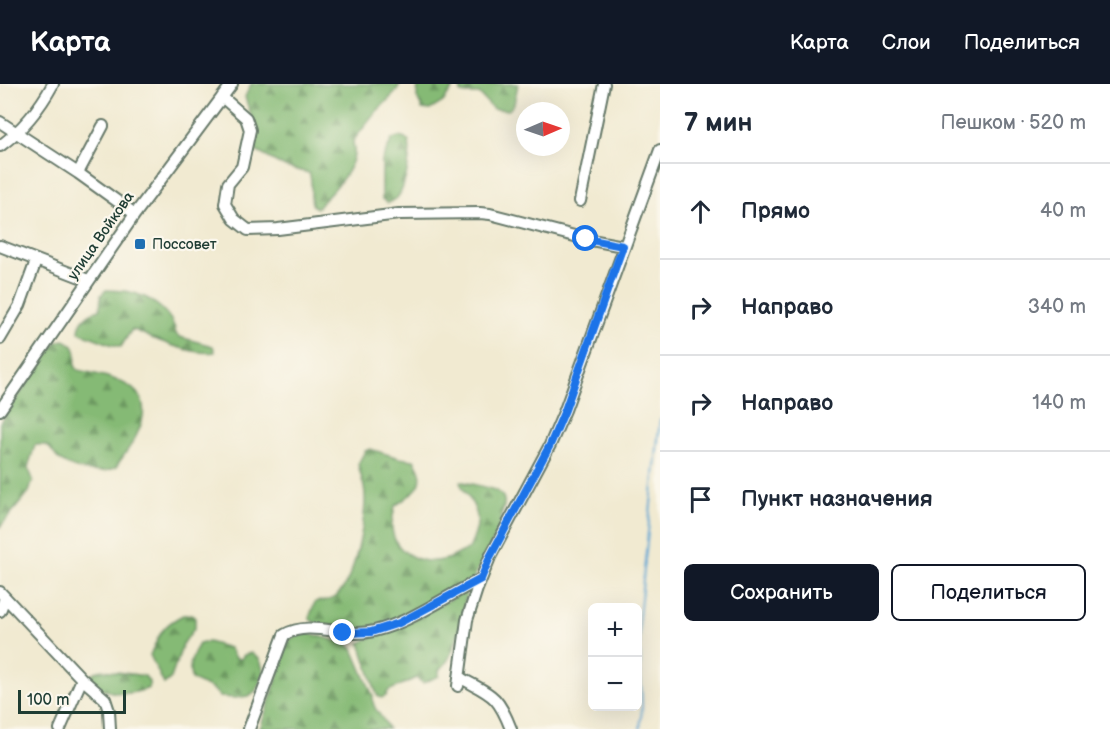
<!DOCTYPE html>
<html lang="ru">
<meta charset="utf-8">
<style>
body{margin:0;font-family:"Balsamiq Sans",sans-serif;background:#f2f2f3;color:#1f2937}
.controls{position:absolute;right:18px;bottom:18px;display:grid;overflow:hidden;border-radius:9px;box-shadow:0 6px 24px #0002}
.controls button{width:54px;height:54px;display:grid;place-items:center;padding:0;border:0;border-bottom:2px solid #e0e1e3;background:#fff;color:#1f2937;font:30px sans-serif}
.compass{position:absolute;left:516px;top:18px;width:54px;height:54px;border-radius:50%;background:#fff;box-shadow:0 6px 24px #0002;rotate:88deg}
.scale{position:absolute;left:18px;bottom:15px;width:108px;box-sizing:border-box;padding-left:6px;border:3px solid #1f3d34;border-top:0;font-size:16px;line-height:21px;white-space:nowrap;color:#1f3d34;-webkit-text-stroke:4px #fbf7ec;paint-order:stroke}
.stop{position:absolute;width:18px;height:18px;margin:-14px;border:4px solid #1a73e8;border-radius:50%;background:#fff}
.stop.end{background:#1a73e8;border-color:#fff;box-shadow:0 2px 6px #0008}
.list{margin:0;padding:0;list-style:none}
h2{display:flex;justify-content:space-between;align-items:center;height:78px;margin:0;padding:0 24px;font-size:26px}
h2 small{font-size:20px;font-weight:400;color:#747a83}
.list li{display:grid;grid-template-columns:39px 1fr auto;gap:18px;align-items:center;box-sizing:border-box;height:96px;padding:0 24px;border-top:2px solid #e0e1e3}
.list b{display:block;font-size:22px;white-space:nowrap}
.list em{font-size:20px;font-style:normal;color:#747a83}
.actions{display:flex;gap:12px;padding:18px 24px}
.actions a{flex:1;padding:14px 0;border:2px solid #111827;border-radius:9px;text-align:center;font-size:21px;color:#111827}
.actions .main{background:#111827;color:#fff}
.icon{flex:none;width:33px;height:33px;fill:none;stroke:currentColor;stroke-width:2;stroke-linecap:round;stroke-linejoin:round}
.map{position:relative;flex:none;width:660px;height:645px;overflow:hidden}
header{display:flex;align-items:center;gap:36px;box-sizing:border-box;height:84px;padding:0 30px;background:#111827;color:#fff}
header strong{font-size:28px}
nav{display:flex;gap:33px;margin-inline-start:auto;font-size:21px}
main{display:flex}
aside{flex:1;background:#fff}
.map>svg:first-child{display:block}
.forest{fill:url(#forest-firs);stroke:#527c54;stroke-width:1.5}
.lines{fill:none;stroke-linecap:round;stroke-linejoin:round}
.stream{stroke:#5da6d4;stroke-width:2}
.minor-casing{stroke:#687a6b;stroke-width:14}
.minor{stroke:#fff;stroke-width:10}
.route{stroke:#1a73e8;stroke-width:8}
.poi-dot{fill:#1f6fb2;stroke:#fbf7ec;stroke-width:2}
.labels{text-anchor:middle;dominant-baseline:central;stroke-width:4.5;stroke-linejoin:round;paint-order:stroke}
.street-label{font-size:15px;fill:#1f3d34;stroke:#fbf7ec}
.poi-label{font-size:15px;fill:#1f3d34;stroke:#fbf7ec;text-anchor:start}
</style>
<header>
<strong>Карта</strong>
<nav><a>Карта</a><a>Слои</a><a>Поделиться</a></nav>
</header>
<main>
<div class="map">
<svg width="660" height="645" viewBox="0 0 660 645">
<defs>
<pattern id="forest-firs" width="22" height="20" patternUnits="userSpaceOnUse" patternTransform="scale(1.5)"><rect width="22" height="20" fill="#85ba75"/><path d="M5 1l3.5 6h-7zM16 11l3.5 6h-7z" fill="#6c9861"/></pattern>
</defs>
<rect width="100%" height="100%" fill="#fbf7ec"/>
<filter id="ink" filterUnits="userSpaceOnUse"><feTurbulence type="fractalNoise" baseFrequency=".0167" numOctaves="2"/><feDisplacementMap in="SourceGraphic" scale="12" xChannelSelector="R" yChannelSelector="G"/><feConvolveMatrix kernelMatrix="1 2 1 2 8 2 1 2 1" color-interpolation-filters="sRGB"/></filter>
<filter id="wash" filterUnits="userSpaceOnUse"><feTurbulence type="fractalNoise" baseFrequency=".008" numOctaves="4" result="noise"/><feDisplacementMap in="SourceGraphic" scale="24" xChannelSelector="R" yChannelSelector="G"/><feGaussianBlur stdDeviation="1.35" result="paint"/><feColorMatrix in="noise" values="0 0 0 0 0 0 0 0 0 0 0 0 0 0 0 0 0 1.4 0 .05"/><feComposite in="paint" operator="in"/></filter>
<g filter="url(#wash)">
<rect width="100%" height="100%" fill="#f1ead1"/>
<path class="forest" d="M251,0H400L395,9L376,28L353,57C353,61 355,67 354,71C350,91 330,109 317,124L313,122C308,111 314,99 309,89L285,83L254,66L252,61L254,41L245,13Z
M418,0H456L443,18L430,26L422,25L417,13Z
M460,0H518L514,20L509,26L493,25L479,10H467L461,9Z
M400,53L408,56C413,67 405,105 397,114C395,116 391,117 388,119L382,115V77L392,55Z
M106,206C114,207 122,206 130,208C150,212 174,230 176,250L180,253L213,262L215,268C193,272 152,255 132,245L121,263L110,260L79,248C79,235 89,229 100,225L101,211Z
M64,256C77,261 77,270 75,282L78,286C113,294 160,301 138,348C133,360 123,372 116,383C103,392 74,386 61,377C49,369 55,359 35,361L28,383L33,396L29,408L0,443V339L51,265L56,258Z
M370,365L399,374L414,376C431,401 413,409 395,422C394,428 392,435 392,441C392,468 419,481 443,476C452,475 460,468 469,465C485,431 476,427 460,399L461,397C474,403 508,401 504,422C502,431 499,436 499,446L473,495L413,529L365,545L320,541L312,537L309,534L315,518C323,516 329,518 336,512C355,498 369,425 364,403C362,395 360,388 358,380L365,367Z
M464,508L466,512C461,534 457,573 439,586V592L423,599L416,594L388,607L386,612L381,614L377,611L360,559L367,555L397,544Z
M183,531H192L195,534V543L183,560L171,594L164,600L150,571C161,549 160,543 183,531Z
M302,549H309L347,560L353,565L373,612C371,626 384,632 388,645H260L284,574L287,559L292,554Z
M208,558L229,564L235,574L241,575L244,571L251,569L260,576L264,588L260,600L255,608L248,612L235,614L220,613L214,606L192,596C187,584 192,571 199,560Z
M103,586L145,592L149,598V604C128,612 110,611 91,599L89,593L95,588Z"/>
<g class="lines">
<path class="stream" d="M640,645L642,623L639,533L660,335"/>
</g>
</g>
<g filter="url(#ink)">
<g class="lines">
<defs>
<path id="minor" d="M222,13L246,34L250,46L242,83L228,100L225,120L234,135L248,146L278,145L399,130L480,129L490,130L586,155L623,162
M0,38L78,89L135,130
M0,62C22,46 40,24 53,0
M78,89L103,42
M580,117L604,0
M0,162L88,196
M0,255L20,221L36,177
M0,326L135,130L232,0
M0,508L82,595L105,615L109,627L110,645
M0,527L5,514
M459,593C491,611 497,609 511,645
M458,602L467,536L477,505L490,473L550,361L565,326L660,66
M60,645L82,595
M249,645L284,551C312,535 343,555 374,547C412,538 446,512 481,495"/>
</defs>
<use href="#minor" class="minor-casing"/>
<use href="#minor" class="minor"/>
</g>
</g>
<g class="lines" filter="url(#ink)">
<path class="route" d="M343,549L371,548L399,539L481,495L490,473L550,361L565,326L623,162L586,155"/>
</g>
<rect class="poi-dot" x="134" y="154" width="12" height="12" rx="3"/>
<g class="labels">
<g class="street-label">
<text transform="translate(101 152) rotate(-55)">улица Войкова</text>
</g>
<g class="poi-label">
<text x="152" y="160">Поссовет</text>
</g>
</g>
</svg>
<div class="controls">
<button>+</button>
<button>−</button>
</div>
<svg class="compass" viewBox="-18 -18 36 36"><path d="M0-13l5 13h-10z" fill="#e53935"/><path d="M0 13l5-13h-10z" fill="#747a83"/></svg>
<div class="scale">100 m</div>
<div class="stop" style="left:586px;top:155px"></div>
<div class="stop end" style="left:343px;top:549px"></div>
</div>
<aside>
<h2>7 мин<small>Пешком · 520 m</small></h2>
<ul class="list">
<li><svg class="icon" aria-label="ahead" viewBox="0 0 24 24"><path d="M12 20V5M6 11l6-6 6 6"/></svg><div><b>Прямо</b></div><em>40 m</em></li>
<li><svg class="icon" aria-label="right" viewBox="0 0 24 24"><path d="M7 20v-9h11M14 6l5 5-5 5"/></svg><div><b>Направо</b></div><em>340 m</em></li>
<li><svg class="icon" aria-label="right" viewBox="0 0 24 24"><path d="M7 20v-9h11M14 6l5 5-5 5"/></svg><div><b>Направо</b></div><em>140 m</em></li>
<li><svg class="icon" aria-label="arrive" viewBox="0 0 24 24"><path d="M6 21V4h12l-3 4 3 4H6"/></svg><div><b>Пункт назначения</b></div></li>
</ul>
<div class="actions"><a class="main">Сохранить</a><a>Поделиться</a></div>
</aside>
</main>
